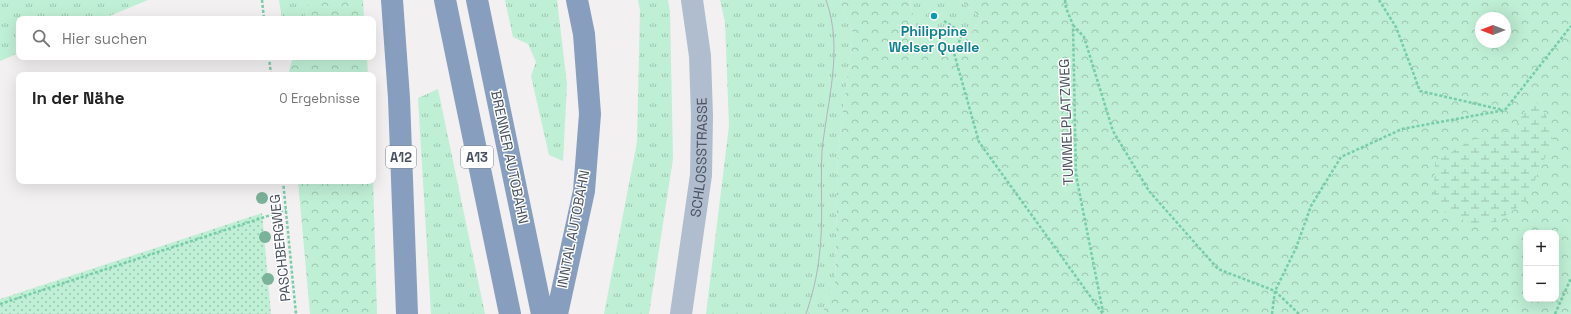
<!DOCTYPE html>
<html lang="de">
<meta charset="utf-8">
<style>
body{margin:0;font-family:"Space Grotesk",sans-serif;background:#f2f2f2;color:#222}
.controls{position:absolute;right:12px;bottom:12px;display:grid;overflow:hidden;border-radius:8px;box-shadow:0 4px 16px #0002}
.controls button{width:36px;height:36px;display:grid;place-items:center;padding:0;border:0;border-bottom:1px solid #e0e0e0;background:#fff;color:#222;font:20px sans-serif}
.compass{position:absolute;left:1475px;top:12px;width:36px;height:36px;border-radius:50%;background:#fff;box-shadow:0 4px 16px #0002;rotate:270deg}
.list{margin:0;padding:0;list-style:none}
h2{display:flex;justify-content:space-between;align-items:center;height:52px;margin:0;padding:0 16px;font-size:17px}
h2 small{font-size:13px;font-weight:400;color:#767676}
.icon{flex:none;width:22px;height:22px;fill:none;stroke:currentColor;stroke-width:2;stroke-linecap:round;stroke-linejoin:round}
.map{position:relative;flex:none;width:1571px;height:314px;overflow:hidden}
.search{position:absolute;background:#fff;box-shadow:0 4px 16px #0002;left:16px;top:16px;width:360px;height:44px;display:flex;align-items:center;gap:10px;box-sizing:border-box;padding:0 14px;border-radius:8px;color:#767676;font-size:15px}
.panel{position:absolute;background:#fff;box-shadow:0 4px 16px #0002;left:16px;top:72px;width:360px;height:112px;border-radius:8px}
.map>svg:first-child{display:block}
.grass{fill:url(#grass-tufts)}
.forest{fill:url(#forest-crowns);fill-rule:evenodd}
.wetland{fill:url(#wetland-marsh)}
.garden{fill:url(#garden-dots)}
.lines{fill:none;stroke-linecap:round;stroke-linejoin:round}
.path{stroke:#77cda8;stroke-width:2.5;stroke-dasharray:3 2;stroke-linecap:butt}
.major{stroke:#b0bdce;stroke-width:22}
.highway{stroke:#889ebe;stroke-width:22}
.tram{stroke:#b2b4ba;stroke-width:1}
.tree{fill:#7ab29a}
.culture-dot{fill:#0f9aa8;stroke:#fff;stroke-width:1.5}
.labels{text-anchor:middle;dominant-baseline:central;stroke-width:3;stroke-linejoin:round;paint-order:stroke}
.shield{fill:#fff;stroke:#7f858e;stroke-width:1}
.shield-label{font-size:13px;font-weight:bold;fill:#48515d}
.culture-label{font-size:14px;font-weight:bold;fill:#0d838f;stroke:#fff}
.street-label{font-size:14px;fill:#48515d;stroke:#fff}
</style>
<div class="map">
<svg width="1571" height="314" viewBox="0 0 1571 314">
<defs>
<pattern id="grass-tufts" width="24" height="20" patternUnits="userSpaceOnUse"><rect width="24" height="20" fill="#bfefd5"/><path d="M3 7l-1-3M5 7V3M7 7l1-3M15 17l-1-3M17 17v-4M19 17l1-3" fill="none" stroke="#9dc4b0"/></pattern>
<pattern id="forest-crowns" width="20" height="18" patternUnits="userSpaceOnUse"><rect width="20" height="18" fill="#bfefd5"/><path d="M2 6a3 3 0 1 1 6 0M12 15a3 3 0 1 1 6 0" fill="none" stroke="#9dc4b0"/></pattern>
<pattern id="wetland-marsh" width="20" height="14" patternUnits="userSpaceOnUse"><rect width="20" height="14" fill="#bfefd5"/><path d="M1 5h8M5 5V1M11 12h8M15 12V8" fill="none" stroke="#9dc4b0"/></pattern>
<pattern id="garden-dots" width="8" height="8" patternUnits="userSpaceOnUse"><rect width="8" height="8" fill="#bfefd5"/><path d="M2 2h.1M6 6h.1" fill="none" stroke="#9dc4b0" stroke-width="1.8" stroke-linecap="round"/></pattern>
</defs>
<rect width="100%" height="100%" fill="#f2f0f0"/>
<path class="grass" d="M0,0H148L102,19H19V53L0,61Z
M279,0H309L304,19H282Z
M505,0H557L567,84L563,161L549,155L531,76L536,62L528,44L513,37Z
M638,0H668L670,12L673,159L649,314H604L637,142L640,10Z
M720,0H840L853,33L838,151L835,283L822,314H706L729,126L725,22Z
M910,0H960L982,19L958,50L920,51Z
M438,89L485,314H431L418,98Z"/>
<path class="forest" d="M309,0H363L364,19H304Z
M840,0H910L920,51L958,50L982,19L960,0H1571V314H822L835,283L838,151L853,33ZM1481,18H1505V42H1481ZM1526,233H1556V299H1526Z
M293,57H367L368,75H290L289,71Z
M373,179L377,314H310L298,181H373Z"/>
<path class="wetland" d="M1533,97L1546,115L1553,140L1525,202L1496,222L1471,223L1445,212L1434,196L1435,162L1471,140L1515,128Z"/>
<path class="garden" d="M262,213L271,314H0V299Z"/>
<g class="lines">
<path class="path" d="M262,0L264,19
M1065,0L1066,8L1073,25L1076,175L1103,312
M1379,0L1396,27L1420,91L1503,110
M944,21L963,33L954,53L979,142L1103,314
M1073,25L1084,37L1113,131L1149,191L1218,269L1275,291L1299,314
M269,57L271,75
M283,181L296,314
M0,304L286,210
M1272,314L1275,291L1296,248L1311,206L1341,157L1402,129L1505,110L1571,26
M1555,314L1571,278"/>
<path class="major" id="s1" d="M681,314L701,175L702,116L700,56L692,0"/>
<path class="highway" d="M392,0L399,98L407,314
M445,0L510,314
M477,0L542,314
M557,314L584,191L590,114L584,34L577,0"/>
<path class="tram" d="M806,314C812,296 817,277 819,258C824,222 820,186 822,151C827,101 844,49 826,0"/>
</g>
<g class="tree">
<circle cx="262" cy="198" r="6"/>
<circle cx="265" cy="237" r="6"/>
<circle cx="268" cy="279" r="6"/>
</g>
<circle class="culture-dot" cx="934" cy="16" r="4"/>
<g class="labels">
<g class="shield">
<rect x="386" y="146" width="30" height="22" rx="3"/>
<rect x="461" y="146" width="32" height="22" rx="3"/>
</g>
<g class="shield-label">
<text x="401" y="157">A12</text>
<text x="477" y="157">A13</text>
</g>
<g class="culture-label">
<text x="934" y="31">Philippine<tspan x="934" dy="16">Welser Quelle</tspan></text>
</g>
<g class="street-label">
<text transform="translate(1066 122) rotate(-92)">TUMMELPLATZWEG</text>
<text transform="translate(510 157) rotate(78)">BRENNER AUTOBAHN</text>
<text stroke="none"><textPath href="#s1" startOffset="158">SCHLOSSSTRASSE</textPath></text>
<text transform="translate(573 229) rotate(-79)">INNTAL AUTOBAHN</text>
<text transform="translate(280 248) rotate(-96)">PASCHBERGWEG</text>
</g>
</g>
</svg>
<div class="controls">
<button>+</button>
<button>−</button>
</div>
<svg class="compass" viewBox="-18 -18 36 36"><path d="M0-13l5 13h-10z" fill="#e53935"/><path d="M0 13l5-13h-10z" fill="#767676"/></svg>
<div class="search"><svg class="icon" aria-label="search" viewBox="0 0 24 24"><circle cx="10" cy="10" r="6"/><path d="M15 15l6 6"/></svg>Hier suchen</div>
<section class="panel">
<h2>In der Nähe<small>0 Ergebnisse</small></h2>
<ul class="list">
</ul>
</section>
</div>
